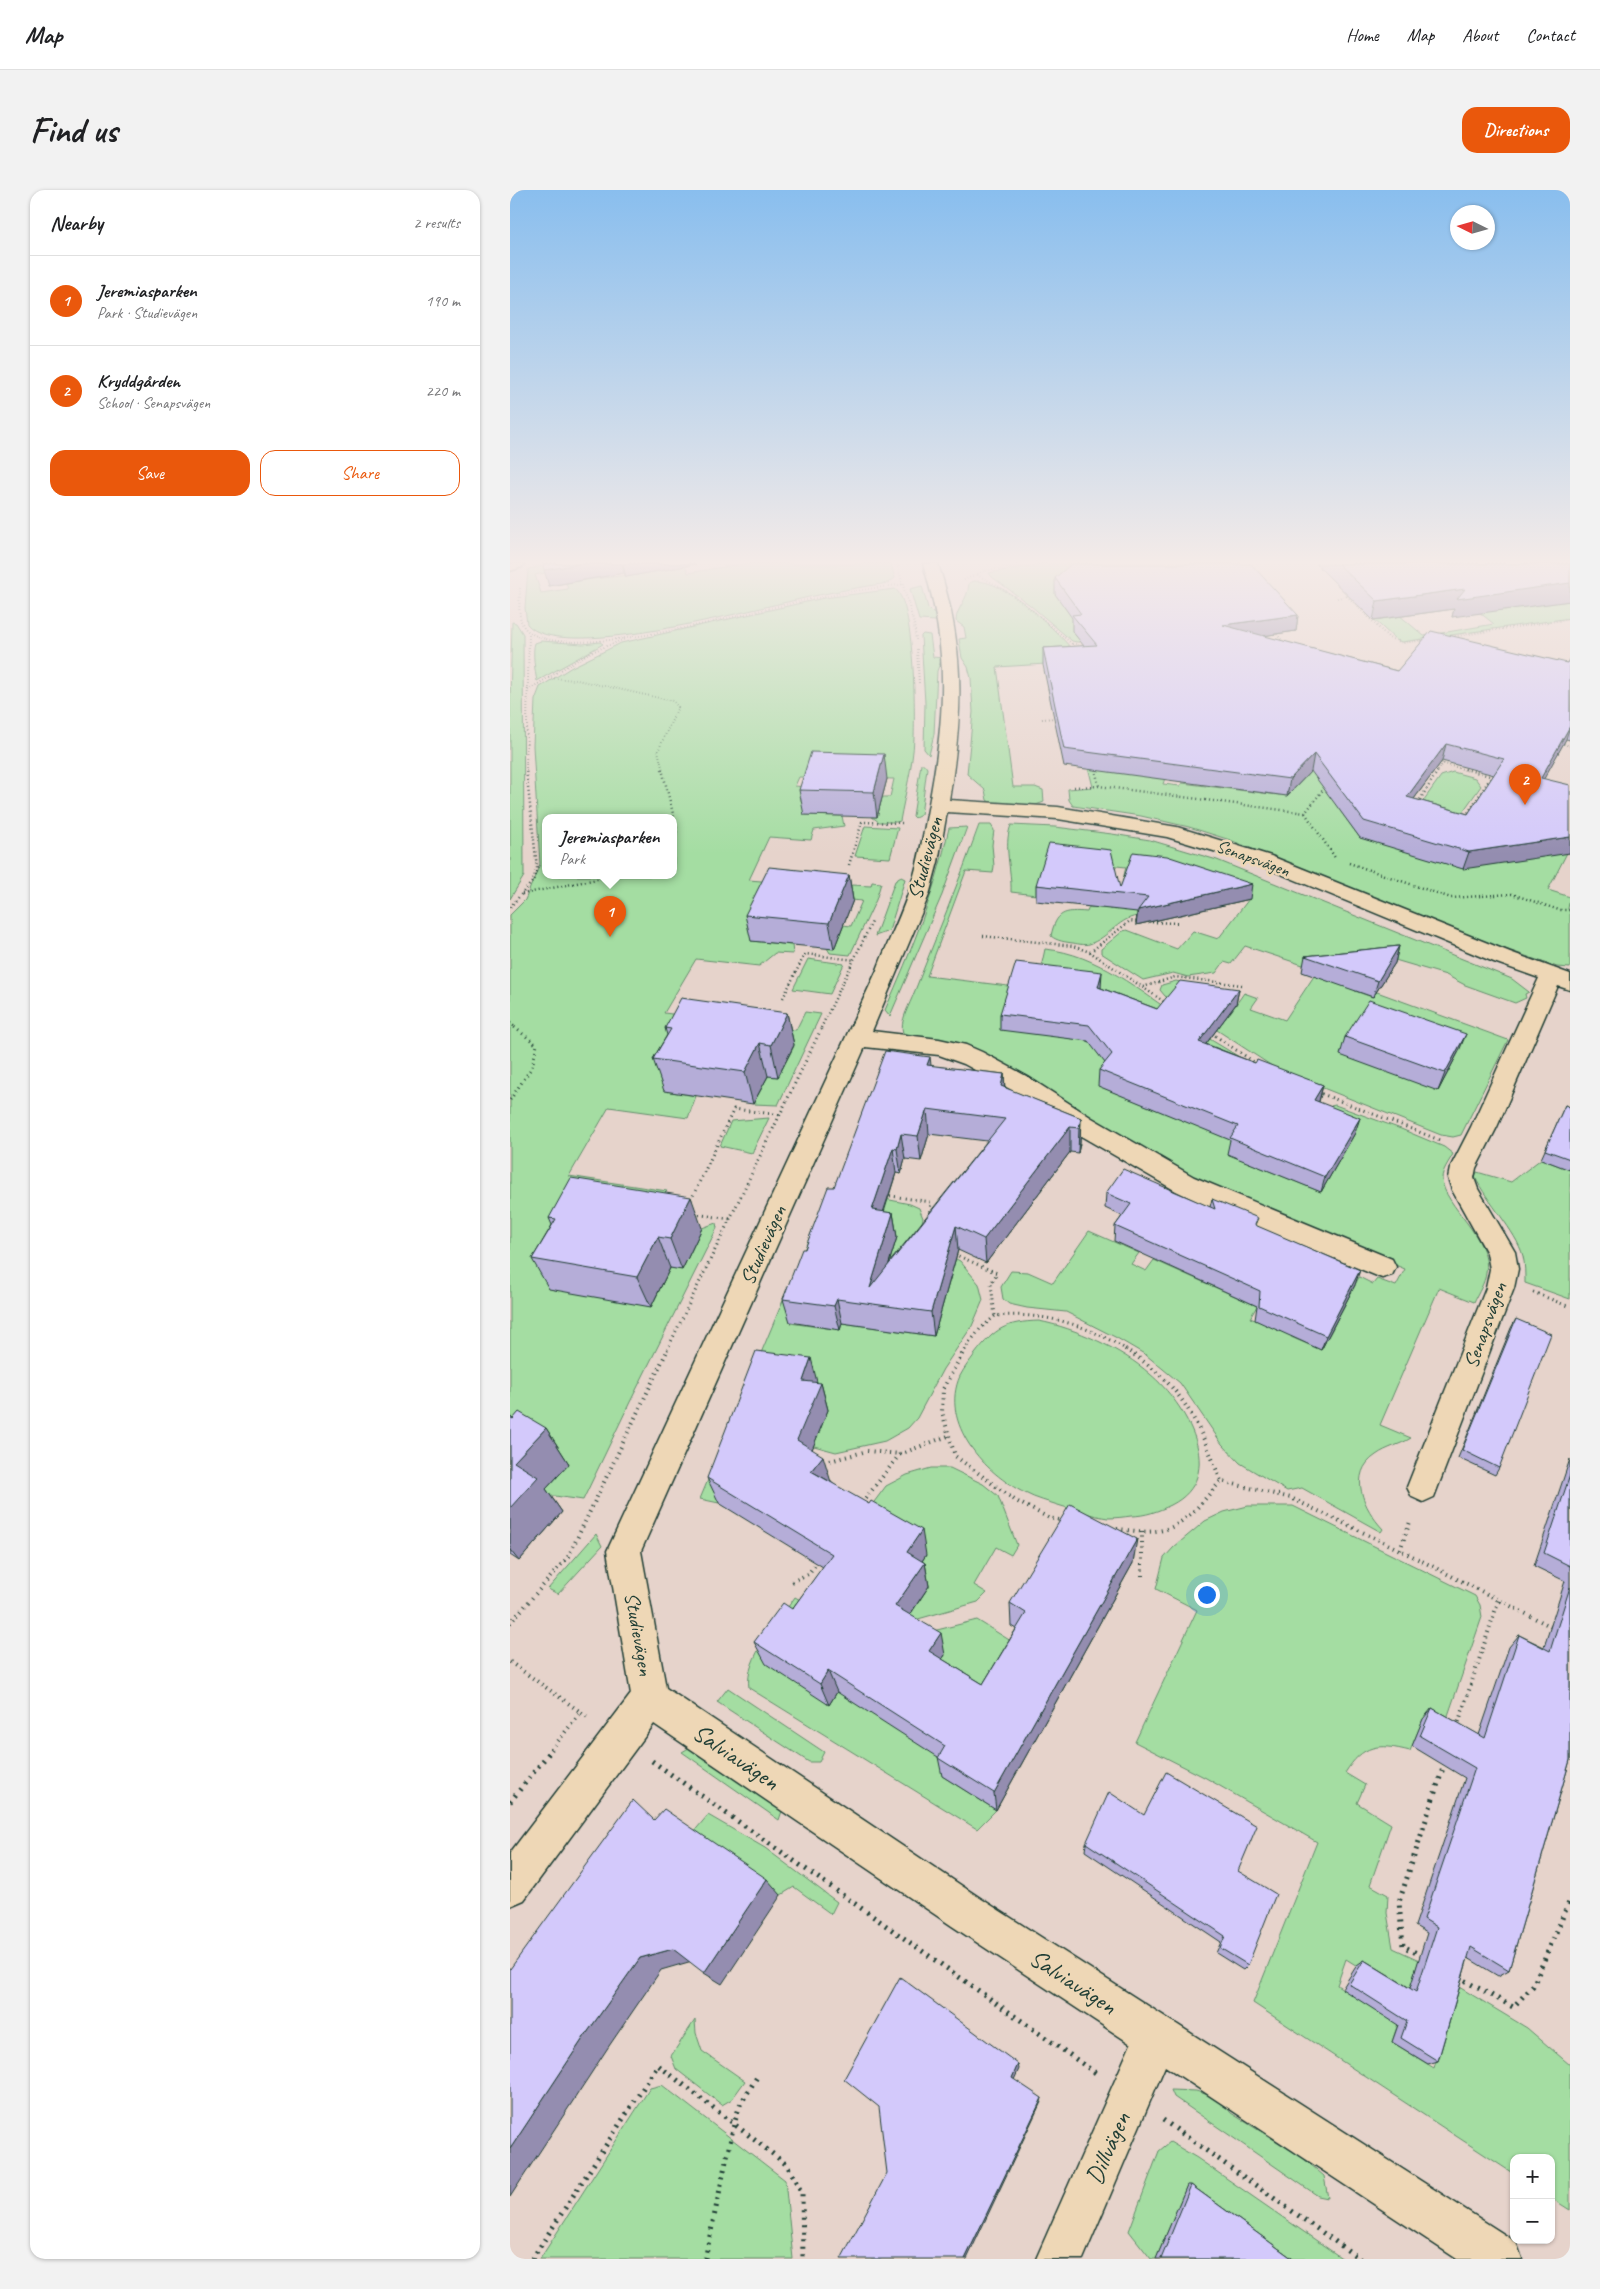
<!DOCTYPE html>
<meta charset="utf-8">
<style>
body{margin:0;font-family:Caveat,sans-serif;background:#f2f2f2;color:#202124}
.controls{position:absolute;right:15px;bottom:15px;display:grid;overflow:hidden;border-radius:10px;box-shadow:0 1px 4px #0004}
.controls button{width:45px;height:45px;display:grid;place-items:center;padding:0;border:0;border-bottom:1px solid #e0e0e0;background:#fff;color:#202124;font:25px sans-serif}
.compass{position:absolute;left:940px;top:15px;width:45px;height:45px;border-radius:50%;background:#fff;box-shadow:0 1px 4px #0004;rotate:275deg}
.you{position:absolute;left:696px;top:1404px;width:18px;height:18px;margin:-12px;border:4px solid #fff;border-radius:50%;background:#1a73e8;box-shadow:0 0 0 8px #1a73e833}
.badge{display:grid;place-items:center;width:32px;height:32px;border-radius:50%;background:#ea580c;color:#fff;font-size:16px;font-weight:700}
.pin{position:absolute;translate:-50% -41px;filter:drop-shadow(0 1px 2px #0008)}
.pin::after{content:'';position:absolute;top:26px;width:18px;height:15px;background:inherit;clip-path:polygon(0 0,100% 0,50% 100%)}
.popup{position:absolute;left:32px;top:624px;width:135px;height:65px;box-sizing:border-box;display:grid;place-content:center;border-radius:10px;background:#fff;filter:drop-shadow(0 1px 4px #0005);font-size:16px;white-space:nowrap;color:#757577}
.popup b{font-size:19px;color:#202124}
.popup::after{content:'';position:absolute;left:50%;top:100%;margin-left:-10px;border:10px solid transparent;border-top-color:#fff}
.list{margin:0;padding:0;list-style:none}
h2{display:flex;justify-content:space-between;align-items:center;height:65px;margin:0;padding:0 20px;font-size:21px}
h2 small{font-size:16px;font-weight:400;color:#757577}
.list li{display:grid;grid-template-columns:32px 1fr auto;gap:15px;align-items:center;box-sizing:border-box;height:90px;padding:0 20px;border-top:1px solid #e0e0e0}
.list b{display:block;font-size:19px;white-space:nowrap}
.list p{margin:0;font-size:16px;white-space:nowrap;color:#757577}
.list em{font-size:16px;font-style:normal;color:#757577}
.actions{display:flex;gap:10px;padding:15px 20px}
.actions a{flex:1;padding:11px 0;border:1px solid #ea580c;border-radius:15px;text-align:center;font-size:18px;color:#ea580c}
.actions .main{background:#ea580c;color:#fff}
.map{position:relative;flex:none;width:1060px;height:2069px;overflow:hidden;border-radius:15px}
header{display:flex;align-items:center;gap:30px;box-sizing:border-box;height:70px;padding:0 25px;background:#fff;border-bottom:1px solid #e0e0e0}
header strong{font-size:24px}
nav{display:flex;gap:28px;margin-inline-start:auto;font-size:18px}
.intro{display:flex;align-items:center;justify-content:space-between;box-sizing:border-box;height:120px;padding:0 30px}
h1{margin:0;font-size:35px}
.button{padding:12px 22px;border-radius:15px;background:#ea580c;color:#fff;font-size:18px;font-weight:700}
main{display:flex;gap:30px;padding:0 30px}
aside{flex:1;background:#fff;border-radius:15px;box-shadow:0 1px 4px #0004}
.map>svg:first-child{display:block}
.green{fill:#a4dda2;stroke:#628d6b;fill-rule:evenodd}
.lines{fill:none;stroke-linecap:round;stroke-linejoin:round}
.minor-casing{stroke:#1f3d34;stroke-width:3}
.path-far4{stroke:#1f3d34;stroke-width:2;stroke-dasharray:0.5 2.5;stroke-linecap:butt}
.path-far3{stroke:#1f3d34;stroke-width:2.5;stroke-dasharray:1 3;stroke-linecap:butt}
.path-far2{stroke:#1f3d34;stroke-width:3;stroke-dasharray:1 4;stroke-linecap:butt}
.path-far1{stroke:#1f3d34;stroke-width:4;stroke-dasharray:1 4.5;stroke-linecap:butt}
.path{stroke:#1f3d34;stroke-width:5;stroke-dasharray:2 5.5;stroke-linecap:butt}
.minor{fill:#eed7b6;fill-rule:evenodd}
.wall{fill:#b5add8;stroke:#1f3d34;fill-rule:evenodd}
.shaded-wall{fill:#948db0;stroke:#1f3d34}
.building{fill:#d3c9fb;stroke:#1f3d34;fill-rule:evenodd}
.labels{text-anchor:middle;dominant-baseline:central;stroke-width:5;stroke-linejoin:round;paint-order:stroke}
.far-street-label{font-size:18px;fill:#1f3d34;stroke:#eed7b6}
.street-label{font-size:21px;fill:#1f3d34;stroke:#eed7b6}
.near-street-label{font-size:25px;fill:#1f3d34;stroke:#eed7b6}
</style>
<header>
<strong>Map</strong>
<nav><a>Home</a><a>Map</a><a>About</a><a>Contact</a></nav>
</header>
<div class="intro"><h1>Find us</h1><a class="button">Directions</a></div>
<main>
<aside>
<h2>Nearby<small>2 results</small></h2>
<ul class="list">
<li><span class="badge">1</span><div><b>Jeremiasparken</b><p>Park · Studievägen</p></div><em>190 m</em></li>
<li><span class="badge">2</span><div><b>Kryddgården</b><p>School · Senapsvägen</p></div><em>220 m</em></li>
</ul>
<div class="actions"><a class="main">Save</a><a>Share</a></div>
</aside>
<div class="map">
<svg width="1060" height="2069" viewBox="0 0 1060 2069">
<rect width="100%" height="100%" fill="#e6d3cb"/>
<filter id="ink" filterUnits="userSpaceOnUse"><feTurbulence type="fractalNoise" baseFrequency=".02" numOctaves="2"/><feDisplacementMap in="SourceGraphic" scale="10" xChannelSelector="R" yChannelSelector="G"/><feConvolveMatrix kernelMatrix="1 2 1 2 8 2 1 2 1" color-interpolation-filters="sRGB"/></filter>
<g filter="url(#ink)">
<path class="green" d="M43,374L45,381L25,385L31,403L58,399L56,393C89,387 123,386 156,380L153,374H174L178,383L231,374H381L385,388L378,393C344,398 310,404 277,412C230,422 48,472 17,434L15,418L18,379Z
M531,374H706L622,444L567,452L562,451L520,415L482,387L479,383Z
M464,391C497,390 541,436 563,460L536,474L487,477L503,597H525L533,600L534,612L523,616L480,612L477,610L475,600L457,584L463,522L461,488L458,477L452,468L449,449L456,448L454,437L446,431C446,418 458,411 459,393Z
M412,396L418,418L425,425L426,431L409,430L400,399Z
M385,399C405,413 405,522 404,548C403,576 395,603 390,631L387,632H369L362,627H367L372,607H380L384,589L289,587L285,596L296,597L294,625L332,626L334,636L304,640L301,650L259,647L239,690L335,698L342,695L361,696L362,692L371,693L366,710L340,765L320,763L317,758L333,735L341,736L352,711L249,701L252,727L241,751L282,755L283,764L265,763L249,776L186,769L154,823L286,840L295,822L311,824L268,915L243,914L258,886L268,887L284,856L155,901L186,906L178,928L99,917L59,986L157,1001L132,1029L141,1117L160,1078L172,1079L192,1038L206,1033L207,1038L120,1212L73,1310L45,1306L29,1307L0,1248V725L15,710L30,674L23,556L25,510L30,497L62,477L111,453L314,408ZM36,628H164V686H36Z
M949,406L993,420L1060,411V428L892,452L886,450L858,424L869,408L914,446L984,434Z
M2,432L6,433L13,444L14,686L0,709V511Z
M413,444L420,445L423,467L432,468L427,481L424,544L419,565L414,559L415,513L411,446Z
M31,451L73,454L90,452L93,454L27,491C25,482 22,461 25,453Z
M567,532L655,588L653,594L670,596L672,593L777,606L820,561L828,618L850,648L1060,657L1038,700L1060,707L1058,719L1060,722V778L1047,777L984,755L720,650L679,637L631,626L563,616L559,610L558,599L583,597Z
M411,574H414L417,578L411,625L405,628L403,626Z
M943,582L965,588L971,596L949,627L911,614L931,586Z
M469,635H481L484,640L482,655L484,676L483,683L456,681L417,786L514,798L538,778L532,773L535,759C588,764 629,801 672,829L589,896L672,930L683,866L698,848L744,876L718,964L811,1002L821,916L825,915L891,939L934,957L943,964C939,972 932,980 932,989C933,1015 983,1049 976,1083C975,1093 968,1103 964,1112L929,1098L870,1235L901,1248C890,1255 877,1257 866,1265C837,1284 854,1319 873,1339L871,1342L792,1298L777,1301L730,1273L712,1254L670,1193L636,1165L607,1148L556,1122L517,1118L499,1114L493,1109L491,1097L501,1081L518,1082L543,1093L579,1041L629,1063L621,1074L636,1081L644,1070L747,1116L740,1128C755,1135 771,1134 787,1135L781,1147L811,1160L849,1087L863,1094L867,1089L886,1096L895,1079L698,998L570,923L393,843C389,832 400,814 404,803C426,747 449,692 469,635Z
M501,635L545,637L602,644L640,650L707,670L1002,789L1019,802L1015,804L1016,808L1005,813L955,795L936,785L868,765L845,801L862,807L867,802L998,850L951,945L943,947L931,945L768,880L655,806L650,800L652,795L666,791L679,794L720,823L734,803L748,808L741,818L775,830L808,780L735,756L721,774L714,772L706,783L678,787L663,783L633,790L591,763V759L613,741L617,740L667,759L683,741L708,749L739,709L636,726C612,723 602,745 582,753C576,756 569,754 563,753C555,752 547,751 541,746C546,722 554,720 577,722L579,717L606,719L616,677L539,669L526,705L501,702C502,680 493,656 501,635Z
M355,636L388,638L380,668L345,666Z
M457,637L432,705L380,826L375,820C402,760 425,702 439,638Z
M391,687L395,689L379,741L365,746L385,691Z
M298,769L334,774L320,804L283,799Z
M259,928L242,963L210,956L221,931Z
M1031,969L1060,980V1109L1015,1093C1015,1084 1015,1074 1013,1066C1006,1041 977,1012 965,987L967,982L1001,992Z
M320,998L400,1014L409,1018L413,1028L408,1054L280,1133L330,1140L332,1133L424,1146L434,1063L450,1071L469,1094L473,1110L462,1136L433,1179L407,1228L398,1238L375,1251L326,1262L304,1256L209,1313L190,1309Z
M529,1131C565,1138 612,1159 640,1184C675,1213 719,1286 661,1315C649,1321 635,1326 621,1326C614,1327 606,1328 598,1328C583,1326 565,1320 551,1316C539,1312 526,1309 515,1303C475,1284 429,1233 450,1186C454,1178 460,1171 465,1164C485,1138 496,1132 529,1131Z
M421,1278H440L473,1294L488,1306L507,1355L501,1365L486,1357L464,1395L477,1403L468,1412L394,1433L314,1379L376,1296L397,1285Z
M738,1316H783L965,1406L970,1415L972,1427L933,1540L913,1529L900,1561C868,1553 853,1554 835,1583L855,1595L847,1613L881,1634L860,1695L878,1705L877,1723L883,1758L909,1770L882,1852L924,1878L949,1797L1017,1838L1060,1875V2020L1041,2008V1968H1004V1984L743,1813L807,1652L696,1588L625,1552L687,1420L646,1399L654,1368L664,1357L695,1331L714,1322ZM836,1769L873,1792L864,1819L827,1795Z
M86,1344L92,1356L48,1404L38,1399Z
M285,1407L308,1420L318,1515L327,1502L423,1482L435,1465L403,1446L467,1430L509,1456L432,1586L486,1620L467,1639L239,1498C234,1468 269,1431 285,1407Z
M218,1498L314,1562L309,1572H299L207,1512Z
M187,1553L274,1615L269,1630L172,1562Z
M198,1625L255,1658L327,1712L321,1724L284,1697L271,1705L182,1644Z
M185,1830L186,1843L192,1861L235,1891L222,1909L212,1915L166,1879L161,1866Z
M152,1895L275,1990L283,2069H30L140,1898Z
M661,1900L686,1901L710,1909L721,1923L792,1967L814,1986L818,2008L808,2006L664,1907Z
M660,1952L687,1968L833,2069H776L677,1995L646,2069H641L619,2041L649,1961Z"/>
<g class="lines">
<defs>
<path id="minor" d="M0,374H14L12,377L0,381Z
M413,374H428C456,458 453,524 439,610L548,617L667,637L761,666L1000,762L1060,784V800L1048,796L987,937L966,978L964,988L968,999L1005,1062L1008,1079L1004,1098L924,1307L913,1312L902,1307L897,1297L976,1098L980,1079L977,1063L942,1000L938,988L940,978L961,937L1029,788L984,772L747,674L657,647L548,629L437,622L428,672L419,705L362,841L429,849L456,855L472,862L518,887L582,928L684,987L882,1069L886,1077L882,1085L872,1088L693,1014L666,1001L564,942L500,899L454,874L429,865L355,857L131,1361L156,1498L470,1708L1006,2052L1012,2069H947L655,1876L573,2069H526L621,1854L442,1736L144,1534L14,1710L0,1716V1663L121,1504L97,1361L367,780C378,751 393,722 402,692C410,667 414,640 419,614C435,528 440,460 413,374Z"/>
</defs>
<use href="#minor" class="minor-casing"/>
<path class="path-far4" d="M387,374L404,434L406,450
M467,385C503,402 532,428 562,454L566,460
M454,390L474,381L513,374
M10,398C10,412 6,432 18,441C59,474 238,422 291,411C326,404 361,398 396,394
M837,406L879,448L893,453L915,450
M827,408L838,406
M765,442L774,453
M939,447L1060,429
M562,454L574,453
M407,459L409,493
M38,488L67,490L163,511L168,517L148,561L153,581
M18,500L79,463L115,449
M532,529L546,528
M1051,553L1060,556
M928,572L959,581
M585,577L586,581
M16,581L19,443
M928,581L933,573"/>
<path class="path-far3" d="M152,579L167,640L164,656
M585,579L589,596
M955,579L987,588
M564,597L589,596L795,623L816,596
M908,613L929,579
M795,623L826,669
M956,626L981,587
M839,673L941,708L1002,704L1049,720H1060
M339,675L352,632L395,633
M12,704L102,686
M0,717L23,691L27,678L16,579
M638,732L668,733
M473,746L563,756L580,762L656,813
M580,762L620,731L629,732
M633,797L665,787L732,795
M273,808L295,764L345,770
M0,833L6,838
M311,838L362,732"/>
<path class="path-far2" d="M701,843L747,874
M807,902L932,951
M0,910L22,877L27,855L4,837
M375,1005L421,1012L419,1027
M181,1010L224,919L271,925
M184,1024L221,1029
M444,1064L487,1083L481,1094L485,1126C534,1122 576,1134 617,1160
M1023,1102L1060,1117
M157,1160L312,837
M454,1160L470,1139L485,1126"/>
<path class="path-far1" d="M455,1159L433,1199L432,1222L445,1266L506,1311L539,1328L554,1331
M615,1159C673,1195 687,1230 711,1291L781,1308L890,1360L1044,1438
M320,1271L357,1261L390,1264L438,1246
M352,1313L390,1264
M607,1339C620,1340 634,1343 647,1341C675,1338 693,1310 711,1291
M632,1341V1389
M890,1360L901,1329
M282,1392L298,1384L309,1370
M0,1433L58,1367L158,1159
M0,1472L79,1528
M947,1537L989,1409
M38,1564L71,1522"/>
<path class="path" d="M142,1571L587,1884
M0,1612L39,1563
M912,1766L893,1756L889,1712L935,1572
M948,1787L1003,1817L1023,1796L1060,1710
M653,1930L850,2069
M22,2069L148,1875L277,1975L292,2003L293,2069
M195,2069L224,1934L230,1915L247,1887"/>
<use href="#minor" class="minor"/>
</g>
<path class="wall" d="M33,374H186L116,387L114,383L39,396Z
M806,374H1060L942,427L944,419L863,430Z
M545,388L788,425L786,441L752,446L887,481L1057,473L1060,469V550L1056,549L1034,588L953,679L850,648L801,581L777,606L554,576L533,475V458L574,456L562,441V428L545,404ZM932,571L984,585L958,624L904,609Z
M377,589L367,627L294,625L289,600Z
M339,685L343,710L324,759L241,751L235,725Z
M526,695L610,698L740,709L626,735L627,722L526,711Z
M889,756L885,773L863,807L792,782L795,766Z
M591,798L647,819L729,799L726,814L696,854L745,873L813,895L809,912L845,943L811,1002L717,964L720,950L588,896L589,880L595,873L578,851L490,840V824Z
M277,823L284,855L268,887L258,886L243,914L154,901L143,869L157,845L155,838Z
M835,847L949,861L928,901L830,865Z
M421,876L494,884L495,898L571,928L570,953L568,963L560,962L476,1073L448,1060L424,1146L332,1133L330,1140L280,1132L273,1109L295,1059L324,997ZM419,944L477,951L379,1073L387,1047L383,1023L374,1022L386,983L391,984L395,969L411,971Z
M1055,915L1060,917V980L1031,969Z
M596,1003L700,1017L702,1009L845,1095L811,1160L745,1130L747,1116L604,1051L605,1036L612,1026L595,1018Z
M39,1028L192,1038L172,1080L160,1078L141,1117L39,1099L22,1069L42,1035Z
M1006,1129L989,1278L985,1285L948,1268L1001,1138Z
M311,1193L318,1220L302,1259L321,1292L416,1365L412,1371L415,1373L419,1396L400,1425L435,1465L432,1469L473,1494L506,1439L501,1436L500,1413L623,1373L486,1620L432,1586L428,1567L327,1502L319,1515L256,1474L244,1452L282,1419L313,1377L209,1313L197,1288Z
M0,1227L3,1229L36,1238L59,1274L36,1299L52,1322L9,1371L0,1365Z
M1060,1269V1570L999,1780L988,1786L958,1768L928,1871L918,1874L882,1852L888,1835L832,1799L847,1775L854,1770L900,1798L917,1743L905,1736L955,1588L902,1556L913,1529L922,1518L969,1545L999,1457L1009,1445L1034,1457L1055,1391L1024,1376Z
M634,1625L728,1681L738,1775L733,1780L706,1763L711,1752L575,1661L576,1653Z
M677,1995H681L783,2069H646Z"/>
<path class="shaded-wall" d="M70,374H112L114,383L39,396L34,380Z
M113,374H186L116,387Z
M1060,393V411L942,427L944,419L863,430L867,411L955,399Z
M788,425L786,441L711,452L713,435Z
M1060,536L1056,549L1025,605L1031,588Z
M936,554L932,571L892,625L897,607Z
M374,564L377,589L367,627L364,602Z
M804,564L801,581L777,606L780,589Z
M1060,647V663L953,679L959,662Z
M339,685L343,710L324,759L319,733Z
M742,694L740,709L626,735L628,720Z
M889,756L885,773L863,807L868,791Z
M592,782L591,798L588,797Z
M729,799L726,814L686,867L689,852Z
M277,823L284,855L268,887L261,855Z
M956,844L949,861L928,901L935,883Z
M250,853L258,886L243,914L235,882Z
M420,867L423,892L417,875Z
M494,884L495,910L491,896Z
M813,895L809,911L800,925L804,910Z
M417,919L419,944L411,971L408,946Z
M571,928L570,953L568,963L569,938Z
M850,928L845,943L811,1002L815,987Z
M560,937V962L476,1073L474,1049Z
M391,944L395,969L391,984L387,959Z
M383,958L386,983L366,1044L362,1020Z
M181,1007L192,1038L172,1080L160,1049Z
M383,1023L387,1047L366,1115L360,1098Z
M446,1036L448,1060L424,1146L421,1122Z
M148,1047L160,1078L141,1117L127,1087Z
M850,1080L845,1095L811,1160L816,1146Z
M327,1109L332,1133L330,1140L324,1116Z
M301,1168L308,1196L311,1193L318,1220L295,1277L287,1250L293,1191Z
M36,1238L59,1274L36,1299L52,1322L9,1371L0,1360V1318L4,1272Z
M313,1266L321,1292L301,1281Z
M412,1340L416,1365L402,1386L397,1362Z
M627,1349L623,1373L486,1620L484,1603Z
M415,1373L419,1396L390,1439L385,1416Z
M431,1443L435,1465L423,1482L419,1461Z
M318,1481L327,1502L319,1515L310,1494Z
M257,1689L271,1705L212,1794L194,1783Z
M163,1759L182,1771L151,1780L99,1856L0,2007V1959L74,1847L130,1768Z
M508,1874L509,1879L503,1892L502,1888Z
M532,1908L531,1912L457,2069H455Z"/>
<path class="building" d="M33,374H70L34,380Z
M561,374H741L788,425L713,435L887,481L921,441L1057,473L1059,469H1060V536L1031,588L1060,595V647L959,662L854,631L804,564L780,589L554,559L533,458L587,455L562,425L571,424L545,388ZM936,554L994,569L958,624L897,607Z
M828,374H1060V393L947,409L955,399L867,411Z
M301,562L374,564L364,602L289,600Z
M539,653L601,660L610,698L623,662L657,666L742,694L628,720L638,707L526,695Z
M259,677L339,685L319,733L235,725Z
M889,756L868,791L795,766Z
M506,772L592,782L588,797L647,819L670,791L729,799L689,852L745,873L747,870L813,895L804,910L850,928L815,987L720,948L728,936L589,880L602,864L579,835L490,824Z
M171,808L277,823L261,855L250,853L235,882L143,869L161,839L155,838Z
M859,810L956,844L935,883L835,847Z
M375,861L420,867L417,875L494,884L491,896L571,928L569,938L560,937L474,1049L446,1036L421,1122L327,1109L324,1116L273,1109L292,1059H295L318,997H324ZM417,919L495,929L360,1098L383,1023L362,1020L383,958L387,959L391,944L408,946Z
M1055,915L1060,917V969L1035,960Z
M613,979L705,1019L702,1009L748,1028L745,1035L850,1080L816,1146L749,1116L750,1101L605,1036L621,1014L596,1003Z
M61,988L181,1007L160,1049L148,1047L127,1087L22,1069L46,1029L39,1028Z
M1006,1129L1041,1144L989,1278L952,1260Z
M246,1161L301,1168L293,1191L311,1193L287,1250L313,1266L301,1281L359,1314L361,1311L412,1340L397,1362L415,1373L385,1416L431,1443L419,1461L473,1494L516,1423L500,1413L560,1314L627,1349L484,1603L428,1568L435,1556L318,1481L310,1494L244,1452L273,1413L282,1419L322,1364L197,1288Z
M9,1222L36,1238L4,1272L28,1287L0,1318V1227L3,1229Z
M1060,1285V1376L1034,1363Z
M1060,1397V1570L999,1780L961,1757L928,1871L891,1848L897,1831L839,1794L854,1770L906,1802L927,1737L914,1729L965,1578L910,1546L922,1518L975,1548L1009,1445L1040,1461Z
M656,1582L747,1636L728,1681L766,1704L738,1775L710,1758L715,1746L576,1653L599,1602L634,1625Z
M123,1610L144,1630L154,1619L257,1689L194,1783L163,1759L130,1768L74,1847L0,1959V1779Z
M390,1787L508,1874L502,1888L532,1908L455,2069H331L377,1983L369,1917L334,1889Z
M681,1995L783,2069H651Z"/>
</g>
<linearGradient id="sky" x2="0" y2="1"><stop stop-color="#89beee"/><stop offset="0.56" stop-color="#f4ebe8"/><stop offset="1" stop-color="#f4ebe8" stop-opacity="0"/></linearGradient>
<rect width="1060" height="664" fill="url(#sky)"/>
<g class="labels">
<g class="far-street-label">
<text transform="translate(743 668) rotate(20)">Senapsvägen</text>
</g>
<g class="street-label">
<text transform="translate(415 668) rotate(-75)">Studievägen</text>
<text transform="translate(253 1055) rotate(-66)">Studievägen</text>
<text transform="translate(975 1135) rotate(-70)">Senapsvägen</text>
<text transform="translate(129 1444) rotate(80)">Studievägen</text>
</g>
<g class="near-street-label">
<text transform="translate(226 1567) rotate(34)">Salviavägen</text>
<text transform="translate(563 1792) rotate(33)">Salviavägen</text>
<text transform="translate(598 1958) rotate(-66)">Dillvägen</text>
</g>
</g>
</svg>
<div class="controls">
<button>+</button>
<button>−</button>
</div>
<svg class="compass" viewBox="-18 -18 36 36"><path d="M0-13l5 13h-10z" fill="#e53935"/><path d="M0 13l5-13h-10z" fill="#757577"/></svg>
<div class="you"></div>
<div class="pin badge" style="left:100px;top:747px">1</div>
<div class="popup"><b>Jeremiasparken</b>Park</div>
<div class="pin badge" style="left:1015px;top:615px">2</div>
</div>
</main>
